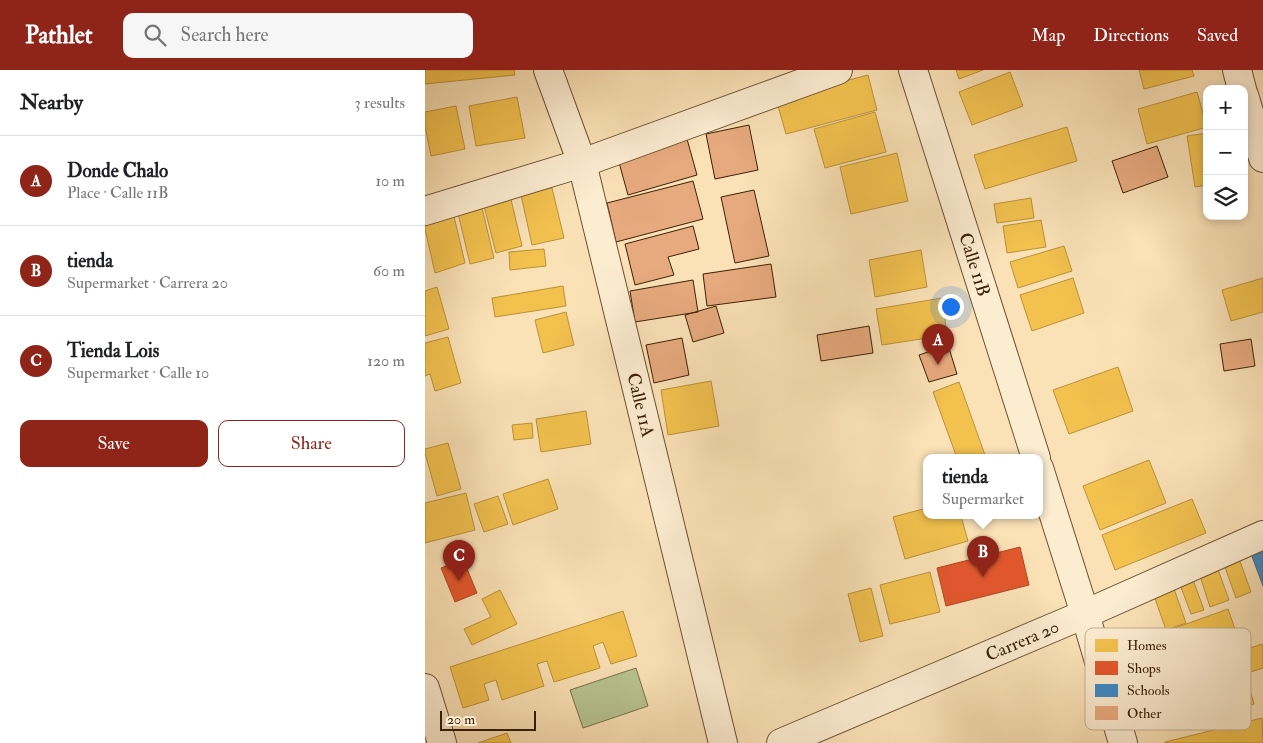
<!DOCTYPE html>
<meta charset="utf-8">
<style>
body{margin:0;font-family:"IM FELL Double Pica",serif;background:#f6f6f6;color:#202124}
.controls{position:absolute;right:15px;top:15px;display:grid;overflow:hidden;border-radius:10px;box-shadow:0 2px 8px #0003}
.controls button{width:45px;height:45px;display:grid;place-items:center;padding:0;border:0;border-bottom:1px solid #e0e0e0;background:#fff;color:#202124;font:25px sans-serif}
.scale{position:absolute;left:15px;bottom:12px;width:96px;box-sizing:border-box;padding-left:5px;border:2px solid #3d2105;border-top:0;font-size:14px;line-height:18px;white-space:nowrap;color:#3d2105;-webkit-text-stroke:4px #fcecd0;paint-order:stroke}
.you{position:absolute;left:525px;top:236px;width:18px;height:18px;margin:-12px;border:4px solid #fff;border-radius:50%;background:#1a73e8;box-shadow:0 0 0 8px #1a73e833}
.badge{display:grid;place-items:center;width:32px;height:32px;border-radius:50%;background:#8f2418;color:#fff;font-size:16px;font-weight:700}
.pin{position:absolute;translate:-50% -41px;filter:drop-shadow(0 1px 2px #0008)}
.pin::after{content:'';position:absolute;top:26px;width:18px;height:15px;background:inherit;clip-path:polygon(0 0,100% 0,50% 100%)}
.popup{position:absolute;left:498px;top:384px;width:120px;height:65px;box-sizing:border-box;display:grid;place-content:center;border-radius:10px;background:#fff;filter:drop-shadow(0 1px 4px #0005);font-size:16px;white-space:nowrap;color:#757577}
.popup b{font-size:19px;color:#202124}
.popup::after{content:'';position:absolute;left:50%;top:100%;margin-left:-10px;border:10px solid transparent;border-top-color:#fff}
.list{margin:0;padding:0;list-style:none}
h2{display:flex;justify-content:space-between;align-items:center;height:65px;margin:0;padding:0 20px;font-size:21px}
h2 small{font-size:16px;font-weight:400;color:#757577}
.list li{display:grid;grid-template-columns:32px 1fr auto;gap:15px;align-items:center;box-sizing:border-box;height:90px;padding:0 20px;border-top:1px solid #e0e0e0}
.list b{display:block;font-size:19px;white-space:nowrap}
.list p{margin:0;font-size:16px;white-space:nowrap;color:#757577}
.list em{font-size:16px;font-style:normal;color:#757577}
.actions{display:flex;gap:10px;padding:15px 20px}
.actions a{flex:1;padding:11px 0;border:1px solid #8f2418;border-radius:10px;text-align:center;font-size:18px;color:#8f2418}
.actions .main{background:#8f2418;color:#fff}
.icon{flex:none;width:28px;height:28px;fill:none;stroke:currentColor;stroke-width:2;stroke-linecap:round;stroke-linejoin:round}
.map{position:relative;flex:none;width:838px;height:673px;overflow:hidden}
header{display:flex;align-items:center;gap:30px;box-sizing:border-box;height:70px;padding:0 25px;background:#8f2418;color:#fff}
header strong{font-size:24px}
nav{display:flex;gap:28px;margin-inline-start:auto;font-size:18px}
.search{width:350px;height:45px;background:#f6f6f6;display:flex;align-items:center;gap:12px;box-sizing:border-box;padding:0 18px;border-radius:10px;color:#757577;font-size:19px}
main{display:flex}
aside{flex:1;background:#fff}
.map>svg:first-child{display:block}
.green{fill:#b8c492;stroke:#7a724c}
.homes{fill:#f2c14e;stroke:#bc9138}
.shops{fill:#e4572e;stroke:#b24722}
.schools{fill:#3f88c5;stroke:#3e698b}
.building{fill:#e7a97e;stroke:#3d2105}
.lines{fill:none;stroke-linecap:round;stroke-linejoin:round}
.minor-casing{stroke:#6c5131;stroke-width:30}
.minor{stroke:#fcecd0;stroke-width:28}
.labels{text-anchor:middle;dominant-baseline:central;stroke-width:5;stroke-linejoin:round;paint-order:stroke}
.street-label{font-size:18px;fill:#3d2105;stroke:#fcecd0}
.key{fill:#fcecd0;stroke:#c3af93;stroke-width:1}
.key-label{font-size:14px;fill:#3d2105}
</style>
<header>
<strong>Pathlet</strong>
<div class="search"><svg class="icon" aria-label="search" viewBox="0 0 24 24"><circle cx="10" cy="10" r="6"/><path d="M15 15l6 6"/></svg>Search here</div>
<nav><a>Map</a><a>Directions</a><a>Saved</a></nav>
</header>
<main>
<aside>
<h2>Nearby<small>3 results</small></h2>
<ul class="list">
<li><span class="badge">A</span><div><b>Donde Chalo</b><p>Place · Calle 11B</p></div><em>10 m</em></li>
<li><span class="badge">B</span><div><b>tienda</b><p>Supermarket · Carrera 20</p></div><em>60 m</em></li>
<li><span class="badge">C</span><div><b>Tienda Lois</b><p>Supermarket · Calle 10</p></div><em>120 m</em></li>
</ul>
<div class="actions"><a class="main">Save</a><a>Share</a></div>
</aside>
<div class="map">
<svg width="838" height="673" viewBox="0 0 838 673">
<rect width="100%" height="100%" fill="#fae1b6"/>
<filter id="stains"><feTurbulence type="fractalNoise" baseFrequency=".004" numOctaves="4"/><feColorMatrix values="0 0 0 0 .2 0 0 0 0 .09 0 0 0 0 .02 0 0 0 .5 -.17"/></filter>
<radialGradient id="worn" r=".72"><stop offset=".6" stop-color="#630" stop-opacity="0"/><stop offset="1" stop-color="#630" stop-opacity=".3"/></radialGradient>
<path class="green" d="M211,598L223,636L158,658L145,620Z"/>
<path class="homes" d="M0,0H89L90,5L0,14Z
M531,0H558L534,9Z
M714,0H767L769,6L719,19Z
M585,2L598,36L547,55L534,22Z
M443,5L452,40L361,64L351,29Z
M772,22L782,57L722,74L713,39Z
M92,27L100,68L51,76L44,36Z
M31,36L40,79L6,86L0,56V42Z
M450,42L461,82L400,98L389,59Z
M642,57L652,91L560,119L549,85Z
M782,63V115L770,117L762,66Z
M472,83L483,131L426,144L415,97Z
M127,118L139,168L107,175L96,125Z
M85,125L97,176L71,183L58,132Z
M606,128L609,148L572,153L569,134Z
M57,138L69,188L45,194L33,143Z
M28,142L40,193L10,203L0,159V149Z
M616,150L621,177L582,183L578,156Z
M639,176L647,201L593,218L585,192Z
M119,179L121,196L85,200L84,182Z
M496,180L502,217L450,227L444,190Z
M648,208L659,243L607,261L595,225Z
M838,208V242L806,251L797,220Z
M138,216L141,236L70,247L67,228Z
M12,217L24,259L0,266V221Z
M517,228L522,265L457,275L451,239Z
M141,242L149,275L118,283L110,250Z
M23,267L36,313L10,321L5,304L0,306V273Z
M693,297L708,341L644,364L628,320Z
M286,311L294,356L243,365L236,320Z
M534,312L561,388H532L508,322Z
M161,341L166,374L116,382L111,349Z
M107,353L108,368L89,370L87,355Z
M23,373L36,419L12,426L0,383V379Z
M724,390L741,433L675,460L658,416Z
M123,409L133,439L88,455L78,424Z
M41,423L50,460L0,473V433Z
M73,426L83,454L59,462L49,434Z
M767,429L781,463L690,500L677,465Z
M502,438V446H536L543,471L480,489L468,447Z
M811,480L826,522L811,528L796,486Z
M791,494L804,530L785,537L773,500Z
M505,502L515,542L465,554L455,515Z
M766,504L779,540L766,544L753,509Z
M747,513L761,553L741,560L727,520Z
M446,518L458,566L435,572L423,524Z
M75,520L92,554L47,575L39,559L66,547L57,529Z
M803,539L815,573L734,603L722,568Z
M198,541L212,586L186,594L178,572L168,576L175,598L129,612L122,591L112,594L119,616L77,630L71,610L59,614L64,630L38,638L25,597Z
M837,574L838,578V598L737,631L730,610Z
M822,609L829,634L765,652L757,628Z
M837,648L838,673H740V672Z
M82,663L86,673H53Z"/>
<path class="shops" d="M595,477L604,515L521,536L512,498Z
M38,489L52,523L30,532L16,498Z"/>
<path class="schools" d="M838,467V516L822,473Z"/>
<path class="building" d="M324,55L333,100L290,109L281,64Z
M262,69L272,105L203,125L193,89Z
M732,76L743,107L698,123L687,91Z
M268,111L278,149L191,172L182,133Z
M329,120L344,186L310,193L296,127Z
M268,156L274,179L243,187L249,205L210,215L200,174Z
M346,194L351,227L282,236L278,204Z
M268,210L273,242L210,252L205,221Z
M291,236L299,263L268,272L260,245Z
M444,256L448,283L396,291L392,265Z
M257,268L264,305L229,313L221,275Z
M826,269L830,296L799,301L795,274Z
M523,275L532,304L504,312L494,285Z"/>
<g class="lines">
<defs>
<g id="minor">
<path id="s1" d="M123,0L157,93L298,673"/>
<path id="s2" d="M488,0L611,388"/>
<path d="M812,0L817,19"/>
<path d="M819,25L838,88"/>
<path d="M0,141L157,93L413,0"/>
<path d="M614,398L660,544L698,673"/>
<path d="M0,618L17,673"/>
<path id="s3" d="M356,673L660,544L838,465"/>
</g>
</defs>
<use href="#minor" class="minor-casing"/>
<use href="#minor" class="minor"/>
</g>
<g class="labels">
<g class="street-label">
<text stroke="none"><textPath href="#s2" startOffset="204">Calle 11B</textPath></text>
<text stroke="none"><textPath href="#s1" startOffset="348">Calle 11A</textPath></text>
<text stroke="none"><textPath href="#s3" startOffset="262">Carrera 20</textPath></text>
</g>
</g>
<rect x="660" y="558" width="166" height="102" rx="8" class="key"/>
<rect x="670" y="569" width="23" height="13" fill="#f2c14e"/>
<rect x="670" y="591" width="23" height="14" fill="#e4572e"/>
<rect x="670" y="614" width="23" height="13" fill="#3f88c5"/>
<rect x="670" y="636" width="23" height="14" fill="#e7a97e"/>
<g class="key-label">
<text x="702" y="580">Homes</text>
<text x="702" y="603">Shops</text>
<text x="702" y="625">Schools</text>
<text x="702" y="648">Other</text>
</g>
<rect width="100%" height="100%" filter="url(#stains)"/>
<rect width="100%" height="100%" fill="url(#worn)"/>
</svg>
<div class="controls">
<button>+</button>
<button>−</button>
<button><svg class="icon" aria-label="layers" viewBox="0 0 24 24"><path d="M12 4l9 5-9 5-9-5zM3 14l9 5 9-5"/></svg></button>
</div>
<div class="scale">20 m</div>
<div class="you"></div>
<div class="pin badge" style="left:513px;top:295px">A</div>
<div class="pin badge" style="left:558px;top:507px">B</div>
<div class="popup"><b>tienda</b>Supermarket</div>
<div class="pin badge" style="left:34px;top:511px">C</div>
</div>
</main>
